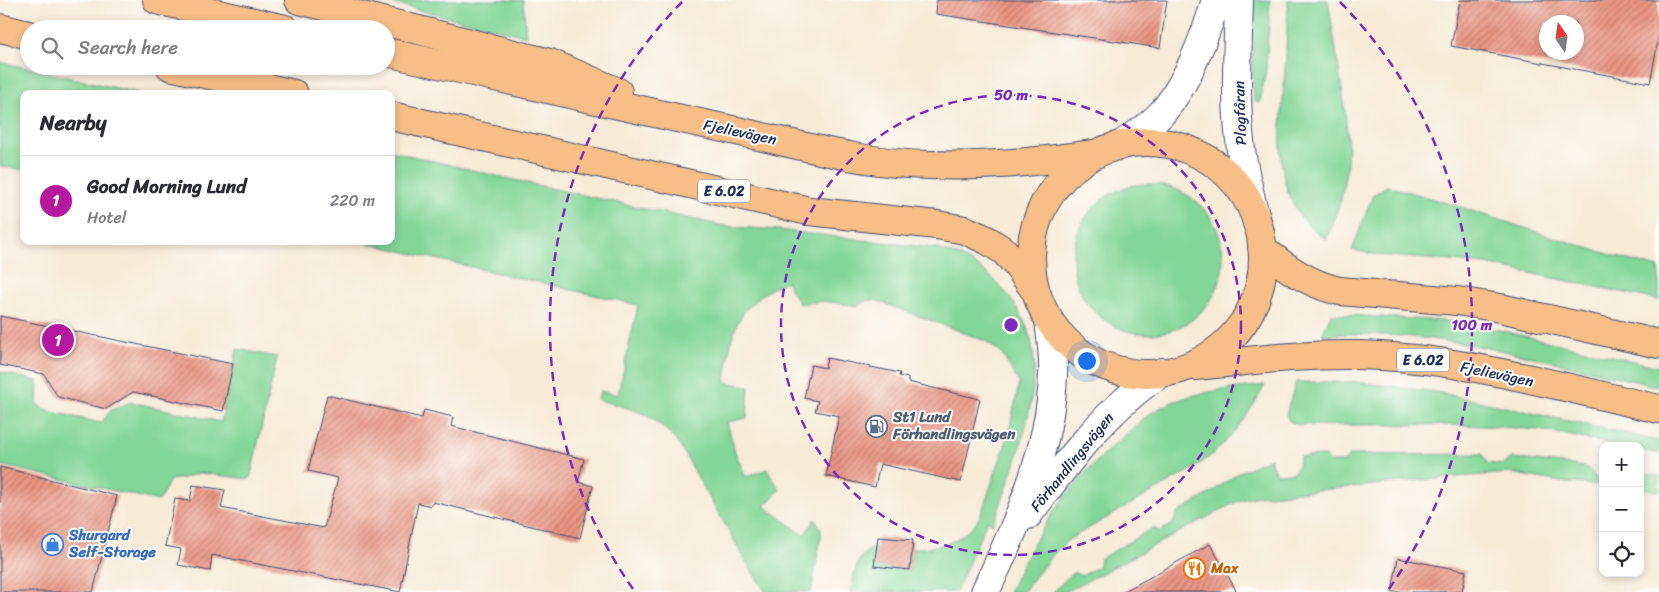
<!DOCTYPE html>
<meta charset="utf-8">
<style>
body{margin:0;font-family:Sriracha,sans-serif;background:#f2f2f3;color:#2b2b33}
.controls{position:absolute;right:15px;bottom:15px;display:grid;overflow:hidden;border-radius:10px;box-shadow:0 2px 8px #0003}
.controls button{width:45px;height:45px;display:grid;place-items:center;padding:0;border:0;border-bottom:1px solid #e1e1e2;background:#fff;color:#2b2b33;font:25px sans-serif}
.compass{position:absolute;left:1539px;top:15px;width:45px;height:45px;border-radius:50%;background:#fff;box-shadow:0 2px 8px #0003;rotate:347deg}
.you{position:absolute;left:1086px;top:360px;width:18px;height:18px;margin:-12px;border:4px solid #fff;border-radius:50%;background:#1a73e8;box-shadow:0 0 0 8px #1a73e833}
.badge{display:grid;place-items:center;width:32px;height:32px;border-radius:50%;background:#b5179e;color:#fff;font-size:16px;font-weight:700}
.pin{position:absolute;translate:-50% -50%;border:2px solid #fff;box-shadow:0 1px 5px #0006}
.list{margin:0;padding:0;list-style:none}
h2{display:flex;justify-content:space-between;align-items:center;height:65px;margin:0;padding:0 20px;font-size:21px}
h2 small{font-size:16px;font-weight:400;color:#7c7c81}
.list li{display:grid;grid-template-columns:32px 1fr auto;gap:15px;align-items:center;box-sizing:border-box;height:90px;padding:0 20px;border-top:1px solid #e1e1e2}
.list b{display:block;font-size:19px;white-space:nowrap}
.list p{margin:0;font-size:16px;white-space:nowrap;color:#7c7c81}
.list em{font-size:16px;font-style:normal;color:#7c7c81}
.icon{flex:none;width:28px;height:28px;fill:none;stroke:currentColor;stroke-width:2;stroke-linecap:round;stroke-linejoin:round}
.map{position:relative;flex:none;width:1659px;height:592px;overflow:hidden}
.search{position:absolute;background:#fff;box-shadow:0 2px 8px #0003;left:20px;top:20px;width:375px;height:55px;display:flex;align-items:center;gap:12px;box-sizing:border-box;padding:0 18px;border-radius:28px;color:#7c7c81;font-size:19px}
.panel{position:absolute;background:#fff;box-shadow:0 2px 8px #0003;left:20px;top:90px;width:375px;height:155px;border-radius:10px}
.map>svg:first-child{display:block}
.grass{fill:#82d698;stroke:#4e827b}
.building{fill:url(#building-hatch);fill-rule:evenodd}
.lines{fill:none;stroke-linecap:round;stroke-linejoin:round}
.minor-casing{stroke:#3c4b70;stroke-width:30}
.primary-casing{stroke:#3c4b70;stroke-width:30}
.minor{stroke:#fff;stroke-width:28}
.primary{stroke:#f7be87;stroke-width:28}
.ring{fill:none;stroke:#7b2cbf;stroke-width:2.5;stroke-dasharray:9 6}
.labels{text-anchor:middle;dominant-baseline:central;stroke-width:4;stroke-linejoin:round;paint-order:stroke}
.shield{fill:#fdfcf7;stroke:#5f6c8c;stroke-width:1}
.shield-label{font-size:14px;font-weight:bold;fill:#1b2f5e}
.street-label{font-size:15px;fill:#1b2f5e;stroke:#fdfcf7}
.service-label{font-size:15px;font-weight:bold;fill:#4e5e75;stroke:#fdfcf7;text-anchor:start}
.shop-label{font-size:15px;font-weight:bold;fill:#366cbe;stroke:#fdfcf7;text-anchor:start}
.food-label{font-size:15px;font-weight:bold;fill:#c56008;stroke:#fdfcf7;text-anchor:start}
.centre{fill:#7b2cbf;stroke:#fdfcf7;stroke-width:2.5}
.ring-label{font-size:15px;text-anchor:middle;font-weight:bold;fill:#7b2cbf;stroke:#fdfcf7;stroke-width:4;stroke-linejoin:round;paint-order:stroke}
</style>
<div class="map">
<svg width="1659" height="592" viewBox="0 0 1659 592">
<defs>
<pattern id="building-hatch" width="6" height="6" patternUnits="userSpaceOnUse" patternTransform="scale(1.25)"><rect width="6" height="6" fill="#ea9583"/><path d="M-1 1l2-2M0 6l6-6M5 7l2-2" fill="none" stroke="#bd7a6e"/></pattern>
</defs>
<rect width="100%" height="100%" fill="#fdfcf7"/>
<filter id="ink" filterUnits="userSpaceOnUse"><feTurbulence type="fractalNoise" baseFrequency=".02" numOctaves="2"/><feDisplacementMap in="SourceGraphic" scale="10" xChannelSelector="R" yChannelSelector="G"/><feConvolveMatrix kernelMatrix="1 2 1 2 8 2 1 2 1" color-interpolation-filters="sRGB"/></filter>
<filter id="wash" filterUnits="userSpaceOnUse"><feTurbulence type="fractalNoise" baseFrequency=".0096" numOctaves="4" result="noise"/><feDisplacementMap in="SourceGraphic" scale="20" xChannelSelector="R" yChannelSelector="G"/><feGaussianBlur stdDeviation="1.12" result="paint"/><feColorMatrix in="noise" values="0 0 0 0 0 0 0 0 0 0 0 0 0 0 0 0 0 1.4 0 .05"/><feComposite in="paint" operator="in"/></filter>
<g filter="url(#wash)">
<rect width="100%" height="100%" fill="#f7ead7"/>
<path class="grass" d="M376,0H523L526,36L387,2Z
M1254,0H1270L1266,70L1260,103L1254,101C1252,67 1252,34 1254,0Z
M1288,0H1328L1345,109L1348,146L1347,164L1341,200L1326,239C1270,203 1280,141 1284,84C1286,56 1287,28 1288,0Z
M0,62L143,94H24V170L0,166Z
M391,151L514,180L724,226L778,230L934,248C963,256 981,265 1001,287C1020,307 1033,334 1034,362C1036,410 1011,479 993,524L987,521L956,592H850C855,573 855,554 876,547L874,566L910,570L912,548C941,549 963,541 980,517L1008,437L1019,383L1002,354L986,341L875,300H867L859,306L822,301L799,304L786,281C735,305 731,330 725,382L749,387L747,418L727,422L735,452L746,477L767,469L780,490L764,506L804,535L815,519L821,530V536L811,592H766L751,570L680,446C655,413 636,410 598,400L600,391L618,395L638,305L357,241H391Z
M1073 259a75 75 0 1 1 150 0a75 75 0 1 1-150 0Z
M1387,186C1479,210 1567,245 1659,268V300L1486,264L1378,255L1352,250L1373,195Z
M1331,314L1446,321L1490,328L1659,367V387C1549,361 1436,328 1322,335Z
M237,349L277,357L250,479L199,473L183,478L170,480L159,501L0,465V372L38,381L37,403L44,410L101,423L111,410L131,402L221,422Z
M1296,382H1357L1437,392L1659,441V454L1640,450V446C1602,446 1566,432 1528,429C1451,422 1376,426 1299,425L1290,422L1286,414Z
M1265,385C1247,418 1227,445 1196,467L1068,540L1050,558L1023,592H1009C1020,569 1031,546 1045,525C1065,492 1094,462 1123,437C1135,426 1147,414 1162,407C1193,391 1231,389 1265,385Z
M1482,454L1487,463L1502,465L1512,458L1586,467L1592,472L1593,476L1603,478V485L1566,483L1510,473L1456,477L1258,496L1240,500L1066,592H1053L1074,572L1081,576L1098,567L1100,559L1153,528L1160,531L1173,524L1177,513L1209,494L1240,472L1271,458V464L1277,474L1294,473L1299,463V457L1326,456L1329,462H1344L1350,455Z
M1640,473L1659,476V491L1640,488Z"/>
<g id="blocks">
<path class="building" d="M937,0H1167L1160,48L936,14Z
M1460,0H1659V36L1650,83L1451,46ZM1546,22H1576V52H1546Z
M0,316L233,364L223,411L133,392L106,409L58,397L44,374L0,365Z
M827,358L900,373L899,376L908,378V382L980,399L961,482L880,464L875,487L826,476L839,416L815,411L818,401L804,398L811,365L825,368Z
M327,395L422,418L424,410L453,417L451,426L584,459L578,482L593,486L580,538L433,502L431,506L418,503L400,592L212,555L210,571L178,565L181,549L165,546L175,499L190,501L193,485L225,490L221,508L324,528L338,478L308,471Z
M0,467L117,496L93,592H0Z
M878,537L913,540L910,570L874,566Z
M1210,544L1237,592H1123Z
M1398,558L1466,571L1462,592H1392Z"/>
</g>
</g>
<g filter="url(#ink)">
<use href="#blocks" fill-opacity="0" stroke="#3c4b70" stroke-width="1"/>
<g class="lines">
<defs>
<path id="minor" d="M1239,0C1238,49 1234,100 1241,149C1244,174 1251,199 1257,223
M1119,146C1133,137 1147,128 1159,116C1185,89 1205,37 1216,0
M1028,515C1067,462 1106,409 1162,372
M985,592C1017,525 1051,449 1053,374C1054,356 1051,338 1049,320"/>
<path id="primary" d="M157,0L285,29
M299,0L550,63L618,92
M0,28L29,35
M386,52C503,79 620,106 737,131C800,145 865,164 930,165C984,167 1038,162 1092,154
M170,66L294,94
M391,116L809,211L937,225L965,230L987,240L1004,251L1016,264L1034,289
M1031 258a116 116 0 1 1 232 0a116 116 0 1 1-232 0Z
M1262,248C1285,268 1310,285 1340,291L1457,301L1500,308L1659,344
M1195,366C1248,361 1303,354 1357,355C1460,357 1560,387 1659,409"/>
</defs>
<use href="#minor" class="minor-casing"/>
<use href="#primary" class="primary-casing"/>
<use href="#minor" class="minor"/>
<use href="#primary" class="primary"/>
</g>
</g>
<g class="ring">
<circle cx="1011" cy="325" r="230"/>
<path d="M633 589A461 461 0 0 1 682 2M1340 2A461 461 0 0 1 1389 589"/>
</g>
<defs>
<symbol id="fuel-ring" viewBox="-11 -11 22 22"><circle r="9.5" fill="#fdfcf7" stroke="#5c6f8a" stroke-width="1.5"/><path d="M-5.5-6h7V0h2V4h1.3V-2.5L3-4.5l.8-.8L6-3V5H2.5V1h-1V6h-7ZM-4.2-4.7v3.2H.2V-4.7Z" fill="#5c6f8a"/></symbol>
<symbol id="shop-ring" viewBox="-11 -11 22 22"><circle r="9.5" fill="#fdfcf7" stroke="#3f7fe0" stroke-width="1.5"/><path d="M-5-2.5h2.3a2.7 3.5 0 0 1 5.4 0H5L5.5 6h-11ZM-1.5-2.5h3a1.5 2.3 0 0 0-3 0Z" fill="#3f7fe0"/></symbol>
<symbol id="restaurant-ring" viewBox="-11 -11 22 22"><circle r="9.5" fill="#fdfcf7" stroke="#e8710a" stroke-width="1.5"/><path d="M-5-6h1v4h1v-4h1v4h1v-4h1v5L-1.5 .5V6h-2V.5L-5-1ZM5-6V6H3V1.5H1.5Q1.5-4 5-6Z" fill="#e8710a"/></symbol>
</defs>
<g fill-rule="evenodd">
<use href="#fuel-ring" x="864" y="414" width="25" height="25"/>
<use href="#shop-ring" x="40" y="532" width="25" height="25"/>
<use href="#restaurant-ring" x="1182" y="556" width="25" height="25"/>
</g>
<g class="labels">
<g class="shield">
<rect x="698" y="179.5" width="52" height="23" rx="4"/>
<rect x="1397" y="348.5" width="52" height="23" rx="4"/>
</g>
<g class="shield-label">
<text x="724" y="191">E 6.02</text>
<text x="1423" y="360">E 6.02</text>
</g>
<g class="street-label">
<text transform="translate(1240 113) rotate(-92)">Plogfåran</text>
<text transform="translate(740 132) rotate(12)">Fjelievägen</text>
<text transform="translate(1497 374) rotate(12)">Fjelievägen</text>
<text transform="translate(1072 462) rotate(-51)">Förhandlingsvägen</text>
</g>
<g class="service-label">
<text x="893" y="417">St1 Lund<tspan x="893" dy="17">Förhandlingsvägen</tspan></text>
</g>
<g class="shop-label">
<text x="69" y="535">Shurgard<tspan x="69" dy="17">Self-Storage</tspan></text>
</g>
<g class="food-label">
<text x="1211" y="568">Max</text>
</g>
</g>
<circle cx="1011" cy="325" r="8" class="centre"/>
<g class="ring-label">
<text x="1011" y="100">50 m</text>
<text x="1472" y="330">100 m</text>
</g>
</svg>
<div class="controls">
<button>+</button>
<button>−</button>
<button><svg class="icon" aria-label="locate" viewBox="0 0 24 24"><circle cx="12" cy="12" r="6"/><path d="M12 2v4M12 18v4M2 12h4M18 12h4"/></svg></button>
</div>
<svg class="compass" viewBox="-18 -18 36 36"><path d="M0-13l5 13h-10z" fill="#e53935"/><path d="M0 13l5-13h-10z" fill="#7c7c81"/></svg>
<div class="you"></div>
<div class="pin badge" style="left:58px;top:340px">1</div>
<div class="search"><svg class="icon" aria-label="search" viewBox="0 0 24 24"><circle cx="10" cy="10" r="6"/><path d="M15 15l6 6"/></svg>Search here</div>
<section class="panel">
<h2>Nearby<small></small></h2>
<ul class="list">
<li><span class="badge">1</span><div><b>Good Morning Lund</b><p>Hotel</p></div><em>220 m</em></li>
</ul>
</section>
</div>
